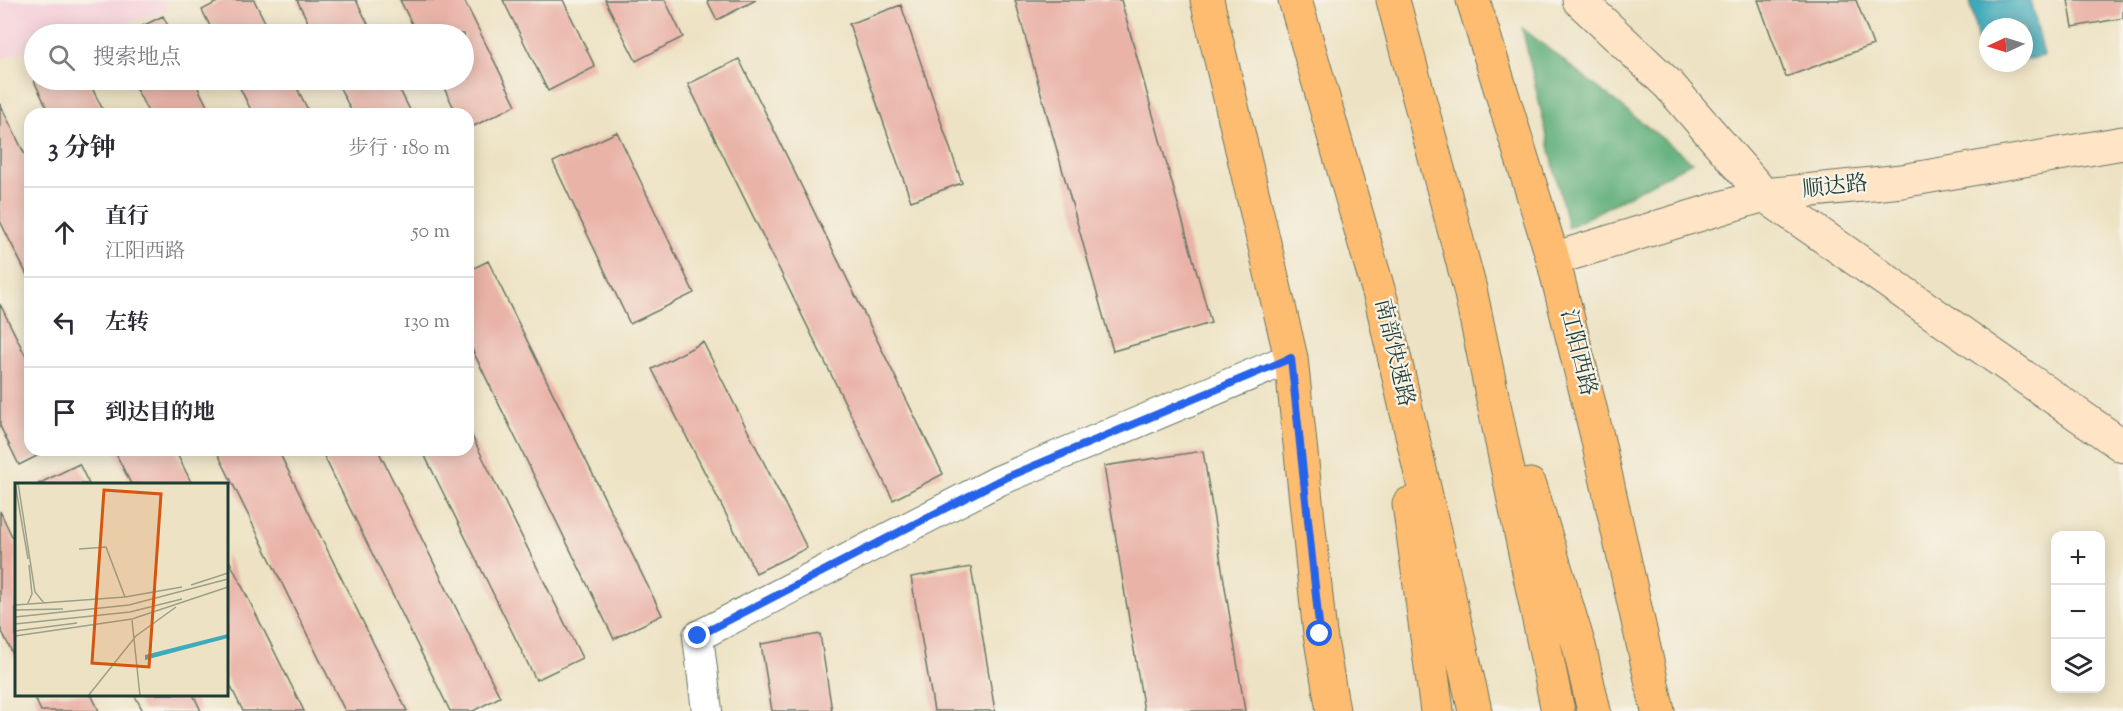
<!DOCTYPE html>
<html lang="zh">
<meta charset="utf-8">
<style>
body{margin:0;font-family:"Sorts Mill Goudy","Noto Serif SC",serif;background:#f2f2f3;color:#2b2b33}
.controls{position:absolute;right:18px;bottom:18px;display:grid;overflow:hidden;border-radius:12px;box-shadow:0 3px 15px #0003}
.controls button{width:54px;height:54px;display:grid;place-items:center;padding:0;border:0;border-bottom:2px solid #e1e1e2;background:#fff;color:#2b2b33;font:30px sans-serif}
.compass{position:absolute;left:1979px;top:18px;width:54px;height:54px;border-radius:50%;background:#fff;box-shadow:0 3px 15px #0003;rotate:266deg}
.stop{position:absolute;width:18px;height:18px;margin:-14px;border:4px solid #2563eb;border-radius:50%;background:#fff}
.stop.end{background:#2563eb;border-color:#fff;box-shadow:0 2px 6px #0008}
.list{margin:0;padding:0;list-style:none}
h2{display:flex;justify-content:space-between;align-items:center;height:78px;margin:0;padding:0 24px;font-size:26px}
h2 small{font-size:20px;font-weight:400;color:#7c7c81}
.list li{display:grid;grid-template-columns:39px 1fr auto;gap:18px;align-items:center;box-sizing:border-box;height:90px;padding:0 24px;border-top:2px solid #e1e1e2}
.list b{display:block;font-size:22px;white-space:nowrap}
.list p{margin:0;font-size:20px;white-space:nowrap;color:#7c7c81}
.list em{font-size:20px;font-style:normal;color:#7c7c81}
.icon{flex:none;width:33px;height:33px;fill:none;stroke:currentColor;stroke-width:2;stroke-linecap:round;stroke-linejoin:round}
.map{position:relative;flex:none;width:2123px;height:711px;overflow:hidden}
.search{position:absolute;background:#fff;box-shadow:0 3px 15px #0003;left:24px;top:24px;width:450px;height:66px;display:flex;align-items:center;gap:15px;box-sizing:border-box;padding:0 21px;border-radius:33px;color:#7c7c81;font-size:22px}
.panel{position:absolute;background:#fff;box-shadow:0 3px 15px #0003;left:24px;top:108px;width:450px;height:348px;border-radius:18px}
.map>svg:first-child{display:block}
.built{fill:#f5cfda}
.forest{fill:#5fae79;stroke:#3f7656;stroke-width:1.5}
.water{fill:#3dabbc;stroke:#2e7478;stroke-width:1.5}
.building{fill:#eab3a8}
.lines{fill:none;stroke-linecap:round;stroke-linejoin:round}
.street-casing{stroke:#677766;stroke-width:32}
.secondary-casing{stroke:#677766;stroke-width:35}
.primary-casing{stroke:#677766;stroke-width:35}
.highway-casing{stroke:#677766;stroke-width:35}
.street{stroke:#fff;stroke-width:30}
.secondary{stroke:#ffe4c6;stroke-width:33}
.primary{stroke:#febc70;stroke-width:33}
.highway{stroke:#febc70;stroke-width:33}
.route{stroke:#2563eb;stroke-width:8}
.labels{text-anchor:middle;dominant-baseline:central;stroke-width:4.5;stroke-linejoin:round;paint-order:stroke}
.street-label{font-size:22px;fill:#1f3d34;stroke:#f7f3e8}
.inset-road{fill:none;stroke:#9ba08a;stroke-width:1.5}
.view{fill:#d45610;fill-opacity:0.15;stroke:#d45610;stroke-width:3}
.inset-edge{fill:none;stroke:#1f3d34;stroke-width:3}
</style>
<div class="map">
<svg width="2123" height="711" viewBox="0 0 2123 711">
<rect width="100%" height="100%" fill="#f7f3e8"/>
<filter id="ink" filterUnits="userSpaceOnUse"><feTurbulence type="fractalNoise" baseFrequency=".0167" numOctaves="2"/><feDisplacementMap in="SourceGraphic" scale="12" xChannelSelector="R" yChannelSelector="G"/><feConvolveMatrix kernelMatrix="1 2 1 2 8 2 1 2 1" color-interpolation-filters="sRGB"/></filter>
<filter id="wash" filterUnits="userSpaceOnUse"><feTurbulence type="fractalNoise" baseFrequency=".008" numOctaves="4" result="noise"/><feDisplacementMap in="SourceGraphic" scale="24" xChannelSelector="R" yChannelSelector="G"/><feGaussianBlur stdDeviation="1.35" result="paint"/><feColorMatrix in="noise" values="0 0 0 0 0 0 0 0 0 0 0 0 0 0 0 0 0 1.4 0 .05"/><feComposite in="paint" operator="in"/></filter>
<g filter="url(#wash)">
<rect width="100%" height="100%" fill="#ede2c3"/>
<path class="built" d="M0,0H165L167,11L86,34H34V49L0,59Z"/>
<path class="forest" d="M1522,28L1692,162L1568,228Z"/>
<path class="water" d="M1970,0H2031L2044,56L2024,60V27H1988V63H2011L1983,69Z"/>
<g id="blocks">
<path class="building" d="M221,0H254L271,34H214L202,10Z
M297,0H356L373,34H314Z
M400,0H464L516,105L468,129V114H457L440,80H464V34H417Z
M503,0H563L595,67L548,91Z
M605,0H665L683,37L636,61Z
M707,0H756L717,20Z
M1015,0H1121L1211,323L1113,351Z
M1758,0H1856L1873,45L1786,77Z
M2068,0H2123V18L2073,27Z
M901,5L962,183L911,201L849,24Z
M163,16L172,34H126Z
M739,59L943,474L893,500L688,84Z
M36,80H88L105,114H50L34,81Z
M132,80H194L211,114H149Z
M236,80H293L310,114H253Z
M336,80H395L412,114H353Z
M0,104L30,165V281L0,221Z
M617,132L694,293L630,324L553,162Z
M488,261L662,615L614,639L468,341V271Z
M0,304L30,365V450H49L19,465L0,426Z
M703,342L807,548L756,573L652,369Z
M468,428L582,658L536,680L422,450H468Z
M114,450H175L192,484H131Z
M216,450H278L407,711H345Z
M321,450H378L500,697L473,711H450Z
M1203,451L1245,711H1144L1104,466Z
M79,464L89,484H38Z
M0,511L16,545V661L0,627Z
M226,554L304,711H243L226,677Z
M971,567L995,711H934L911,577Z
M820,634L832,711H772L761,644Z
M33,694H91L99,711H41Z
M134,694H193L201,711H143Z"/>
</g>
</g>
<g filter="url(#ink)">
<use href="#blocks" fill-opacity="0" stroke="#677766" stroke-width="1.5"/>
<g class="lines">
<defs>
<path id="street" d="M707,711L698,636L998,481L1291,358"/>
<path id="secondary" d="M1579,0L1669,85L1764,195L2123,446
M1553,259L1764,195L1902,181L2123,143"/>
<path id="primary" d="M1207,0L1291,358L1320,634L1333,711
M1473,0L1553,259L1596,432L1658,711"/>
<path id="highway" d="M1295,0L1382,303L1475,711
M1393,0L1470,289L1558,711
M1530,485L1579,646L1594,711
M1409,504L1437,711"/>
</defs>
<use href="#street" class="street-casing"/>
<use href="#secondary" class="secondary-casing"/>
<use href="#primary" class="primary-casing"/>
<use href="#highway" class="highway-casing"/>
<use href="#street" class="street"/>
<use href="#secondary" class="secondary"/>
<use href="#primary" class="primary"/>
<use href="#highway" class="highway"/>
</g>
</g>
<g class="lines" filter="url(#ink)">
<path class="route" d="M698,636L998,481L1291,358L1320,634"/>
</g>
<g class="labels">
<g class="street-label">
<text transform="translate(1835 188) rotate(-6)">顺达路</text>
<text transform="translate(1393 353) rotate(77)">南部快速路</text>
<text transform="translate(1577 353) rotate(76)">江阳西路</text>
</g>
</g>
<g transform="translate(15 483)">
<rect width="213" height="213" fill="#ede2c3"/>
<path d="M213,151V155L130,177V172Z" fill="#3dabbc"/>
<path class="inset-road" d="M0,0L13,76M3,0L20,109L29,120M64,66L91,64L110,114M176,102L213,90M13,120L17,111L14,82M0,122L110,114L167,104M0,127L48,126M0,134L114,122L213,96M117,137L125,213M0,141L115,129L167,116M0,148L62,140M0,153L117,136L213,104M73,213L121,153L161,124"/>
<path class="view" d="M89,7L146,11L134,184L77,180Z"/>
<rect width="213" height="213" class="inset-edge"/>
</g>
</svg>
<div class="controls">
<button>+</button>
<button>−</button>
<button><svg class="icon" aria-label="layers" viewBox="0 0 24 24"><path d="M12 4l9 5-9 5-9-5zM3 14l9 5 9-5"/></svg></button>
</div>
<svg class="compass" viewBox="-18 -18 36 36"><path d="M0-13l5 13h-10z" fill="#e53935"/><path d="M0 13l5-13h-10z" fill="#7c7c81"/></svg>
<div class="stop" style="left:1320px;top:634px"></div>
<div class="stop end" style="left:698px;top:636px"></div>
<div class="search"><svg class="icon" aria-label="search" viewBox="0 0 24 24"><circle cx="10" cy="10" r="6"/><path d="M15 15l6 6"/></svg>搜索地点</div>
<section class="panel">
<h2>3 分钟<small>步行 · 180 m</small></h2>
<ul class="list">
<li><svg class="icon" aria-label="ahead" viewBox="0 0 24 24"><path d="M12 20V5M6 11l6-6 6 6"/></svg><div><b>直行</b><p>江阳西路</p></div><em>50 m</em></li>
<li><svg class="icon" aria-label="left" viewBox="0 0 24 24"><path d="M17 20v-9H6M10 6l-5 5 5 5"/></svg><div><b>左转</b></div><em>130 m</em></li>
<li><svg class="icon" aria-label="arrive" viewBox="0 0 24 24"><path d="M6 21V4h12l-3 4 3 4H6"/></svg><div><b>到达目的地</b></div></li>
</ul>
</section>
</div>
